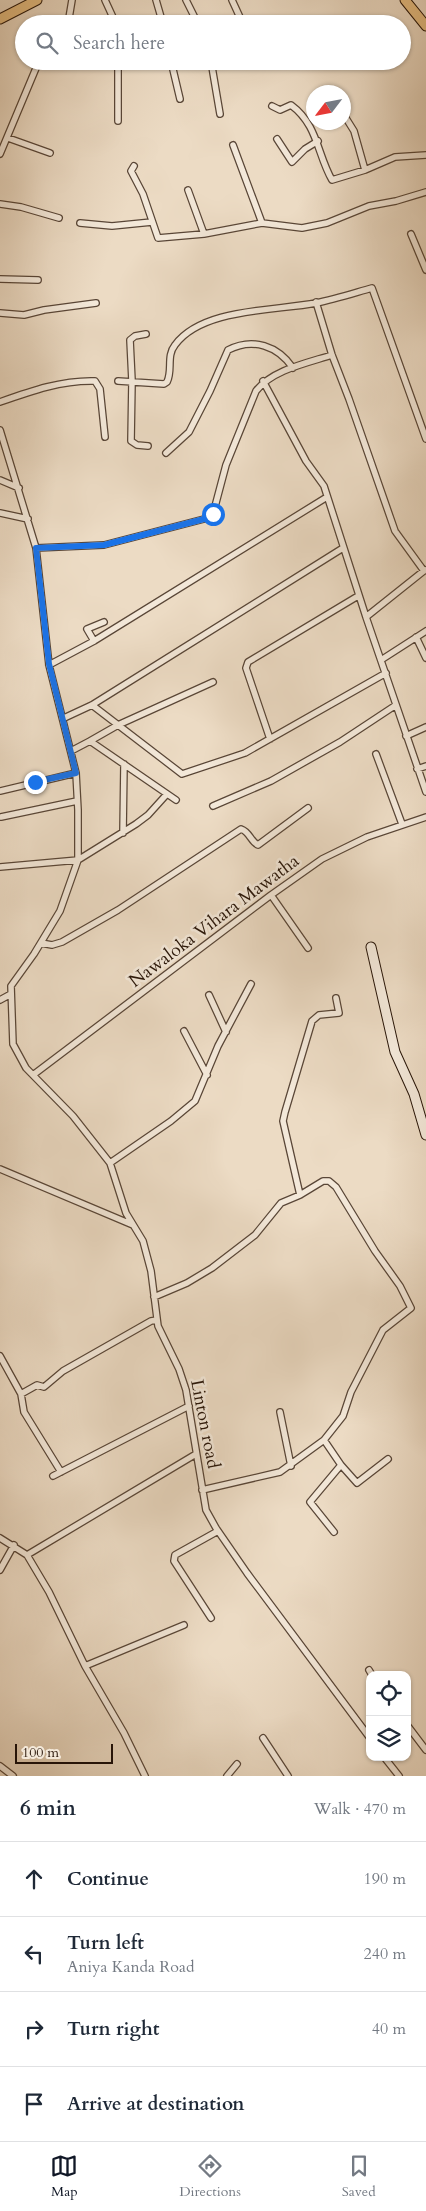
<!DOCTYPE html>
<meta charset="utf-8">
<style>
body{margin:0;font-family:Cardo,serif;background:#f6f6f7;color:#1f2937}
.controls{position:absolute;right:15px;bottom:15px;display:grid;overflow:hidden;border-radius:10px;box-shadow:0 1px 4px #0004}
.controls button{width:45px;height:45px;display:grid;place-items:center;padding:0;border:0;border-bottom:1px solid #e0e1e3;background:#fff;color:#1f2937;font:25px sans-serif}
.compass{position:absolute;left:306px;top:85px;width:45px;height:45px;border-radius:50%;background:#fff;box-shadow:0 1px 4px #0004;rotate:238deg}
.scale{position:absolute;left:15px;bottom:12px;width:98px;box-sizing:border-box;padding-left:5px;border:2px solid #281508;border-top:0;font-size:14px;line-height:18px;white-space:nowrap;color:#281508;-webkit-text-stroke:4px #f3e8d9;paint-order:stroke}
.stop{position:absolute;width:15px;height:15px;margin:-11px;border:4px solid #1a73e8;border-radius:50%;background:#fff}
.stop.end{background:#1a73e8;border-color:#fff;box-shadow:0 1px 5px #0008}
.list{margin:0;padding:0;list-style:none}
h2{display:flex;justify-content:space-between;align-items:center;height:65px;margin:0;padding:0 20px;font-size:21px}
h2 small{font-size:16px;font-weight:400;color:#747a83}
.list li{display:grid;grid-template-columns:32px 1fr auto;gap:15px;align-items:center;box-sizing:border-box;height:75px;padding:0 20px;border-top:1px solid #e0e1e3}
.list b{display:block;font-size:19px;white-space:nowrap}
.list p{margin:0;font-size:16px;white-space:nowrap;color:#747a83}
.list em{font-size:16px;font-style:normal;color:#747a83}
.icon{flex:none;width:28px;height:28px;fill:none;stroke:currentColor;stroke-width:2;stroke-linecap:round;stroke-linejoin:round}
.map{position:relative;flex:none;width:426px;height:1776px;overflow:hidden}
.search{position:absolute;background:#fff;box-shadow:0 1px 4px #0004;left:15px;right:15px;top:15px;height:55px;display:flex;align-items:center;gap:12px;box-sizing:border-box;padding:0 18px;border-radius:28px;color:#747a83;font-size:19px}
.sheet{height:365px;background:#fff}
nav{display:flex;justify-content:space-around;align-items:center;box-sizing:border-box;height:70px;border-top:1px solid #e0e1e3;background:#fff;font-size:14px;color:#747a83}
nav a{display:grid;justify-items:center;gap:2px}
nav .on{color:#111827}
.map>svg:first-child{display:block}
.lines{fill:none;stroke-linecap:round;stroke-linejoin:round}
.street-casing{stroke:#594637;stroke-width:8}
.secondary-casing{stroke:#281508;stroke-width:11}
.primary-casing{stroke:#281508;stroke-width:11}
.street{stroke:#f3e8d9;stroke-width:5.5}
.secondary{stroke:#f3e8d9;stroke-width:9}
.primary{stroke:#e6be82;stroke-width:9}
.route{stroke:#1a73e8;stroke-width:6}
.labels{text-anchor:middle;dominant-baseline:central;stroke-width:5;stroke-linejoin:round;paint-order:stroke}
.street-label{font-size:18px;fill:#281508;stroke:#f3e8d9}
</style>
<div class="map">
<svg width="426" height="1776" viewBox="0 0 426 1776">
<rect width="100%" height="100%" fill="#ecdbc4"/>
<filter id="stains"><feTurbulence type="fractalNoise" baseFrequency=".004" numOctaves="4"/><feColorMatrix values="0 0 0 0 .2 0 0 0 0 .09 0 0 0 0 .02 0 0 0 .5 -.17"/></filter>
<radialGradient id="worn" r=".72"><stop offset=".6" stop-color="#630" stop-opacity="0"/><stop offset="1" stop-color="#630" stop-opacity=".3"/></radialGradient>
<g class="lines">
<defs>
<path id="street" d="M105,0L116,24
M156,0L163,24
M186,0L198,24
M232,0L243,24
M68,24L72,0
M118,61V121
M171,61L180,99
M211,61L220,114
M272,106L280,110L291,105C318,125 317,154 332,180L365,170L395,157L426,155
M344,115L354,131L365,170
M8,138L50,153
M277,139L292,162L305,149L318,141
M233,145L262,223
M0,154L39,61
M134,166L131,171L143,194L158,238L204,234L262,223L302,228L327,223L369,206L396,201L426,192
M188,190L204,234
M0,204L21,207L59,218
M80,223L112,226L152,222
M411,234L426,270
M0,279L38,280
M316,302L332,355L349,399L395,531L424,571
M0,313L24,315L44,310L96,303
M146,334L135,336L130,340L132,381L131,441L137,445L148,446
M118,381L164,384L167,382C173,370 166,356 175,345C202,308 275,311 316,303C335,299 354,293 372,288L426,439
M263,381L306,461L324,486L366,617
M0,402C31,391 62,380 95,381L100,389L105,437
M0,430L36,548L49,665L76,773L78,810V860L60,911L34,954L11,986L13,1044L26,1068L73,1116L110,1163L126,1213L143,1241L151,1271L158,1326L179,1369L186,1390L206,1510L216,1528L247,1573L370,1738
M166,453L189,432L210,391L228,350C253,337 278,346 293,368
M0,480L19,488
M0,513L28,519
M36,548L104,545L204,519L213,514L226,465L256,391C272,370 307,363 332,355
M425,570L366,617L426,792
M416,637L426,658
M94,641L87,629L104,622
M381,660L426,631
M49,665L94,641L327,497
M92,705L182,774L245,753L386,673
M64,718L92,705L343,548
M406,736L426,727
M270,739L246,668L248,662L358,596
M90,741L118,725L213,682
M71,751L90,741L176,800
M376,754L402,824
M417,769L426,766
M0,791L76,773
M213,806L271,781L340,742L396,705
M1,817L77,801
M123,833L124,764
M0,867L78,860L136,824L148,815L167,794
M271,895L308,948
M41,943L52,945L62,942L118,910L241,829C250,832 250,841 258,845L308,808
M209,995L226,1032
M0,1000L11,994
M184,1031L207,1075
M33,1075L271,895L322,859L367,837L426,817
M110,1163L171,1121L195,1101L218,1046L251,984
M0,1169L133,1225
M300,1195L283,1121L285,1112L312,1021L319,1015L339,1013L336,998
M154,1297L187,1283L212,1268L255,1235L281,1203L300,1195L323,1181H329L336,1187L375,1251L400,1286L411,1308L383,1330L351,1392L343,1416L324,1440L280,1472L202,1490
M0,1356L21,1394L24,1412L61,1472
M21,1394L37,1385L44,1387L63,1371L151,1321L157,1320
M280,1412L291,1466
M324,1440L341,1465L357,1483L388,1459
M53,1476L189,1406
M334,1532L310,1502L341,1465
M0,1538L27,1555L49,1592L85,1666L124,1733L145,1776
M27,1555L196,1454
M0,1570L14,1545
M211,1618L174,1561L175,1555L218,1531
M85,1666L184,1625
M369,1670L372,1675
M407,1725L426,1750
M263,1738L288,1776
M384,1757L399,1776
M0,1766L13,1776
M227,1776L237,1764"/>
<path id="secondary" d="M371,947L395,1052L414,1094L426,1135"/>
<path id="primary" d="M405,0L426,26
M0,19L37,0"/>
</defs>
<use href="#street" class="street-casing"/>
<use href="#secondary" class="secondary-casing"/>
<use href="#primary" class="primary-casing"/>
<use href="#street" class="street"/>
<use href="#secondary" class="secondary"/>
<use href="#primary" class="primary"/>
</g>
<g class="lines">
<path class="route" d="M35,782L76,773L49,664L36,548L104,545L204,519L213,514"/>
</g>
<g class="labels">
<g class="street-label">
<text transform="translate(214 921) rotate(-37)">Nawaloka Vihara Mawatha</text>
<text transform="translate(205 1424) rotate(79)">Linton road</text>
</g>
</g>
<rect width="100%" height="100%" filter="url(#stains)"/>
<rect width="100%" height="100%" fill="url(#worn)"/>
</svg>
<div class="controls">
<button><svg class="icon" aria-label="locate" viewBox="0 0 24 24"><circle cx="12" cy="12" r="6"/><path d="M12 2v4M12 18v4M2 12h4M18 12h4"/></svg></button>
<button><svg class="icon" aria-label="layers" viewBox="0 0 24 24"><path d="M12 4l9 5-9 5-9-5zM3 14l9 5 9-5"/></svg></button>
</div>
<svg class="compass" viewBox="-18 -18 36 36"><path d="M0-13l5 13h-10z" fill="#e53935"/><path d="M0 13l5-13h-10z" fill="#747a83"/></svg>
<div class="scale">100 m</div>
<div class="stop" style="left:213px;top:514px"></div>
<div class="stop end" style="left:35px;top:782px"></div>
<div class="search"><svg class="icon" aria-label="search" viewBox="0 0 24 24"><circle cx="10" cy="10" r="6"/><path d="M15 15l6 6"/></svg>Search here</div>
</div>
<section class="sheet">
<h2>6 min<small>Walk · 470 m</small></h2>
<ul class="list">
<li><svg class="icon" aria-label="ahead" viewBox="0 0 24 24"><path d="M12 20V5M6 11l6-6 6 6"/></svg><div><b>Continue</b></div><em>190 m</em></li>
<li><svg class="icon" aria-label="left" viewBox="0 0 24 24"><path d="M17 20v-9H6M10 6l-5 5 5 5"/></svg><div><b>Turn left</b><p>Aniya Kanda Road</p></div><em>240 m</em></li>
<li><svg class="icon" aria-label="right" viewBox="0 0 24 24"><path d="M7 20v-9h11M14 6l5 5-5 5"/></svg><div><b>Turn right</b></div><em>40 m</em></li>
<li><svg class="icon" aria-label="arrive" viewBox="0 0 24 24"><path d="M6 21V4h12l-3 4 3 4H6"/></svg><div><b>Arrive at destination</b></div></li>
</ul>
</section>
<nav>
<a class="on"><svg class="icon" aria-label="map" viewBox="0 0 24 24"><path d="M3 6l6-2 6 2 6-2v14l-6 2-6-2-6 2zM9 4v14M15 6v14"/></svg>Map</a>
<a><svg class="icon" aria-label="directions" viewBox="0 0 24 24"><path d="M12 3l9 9-9 9-9-9zM9 14v-3h6M13 9l2 2-2 2"/></svg>Directions</a>
<a><svg class="icon" aria-label="saved" viewBox="0 0 24 24"><path d="M7 4h10v16l-5-4-5 4z"/></svg>Saved</a>
</nav>
